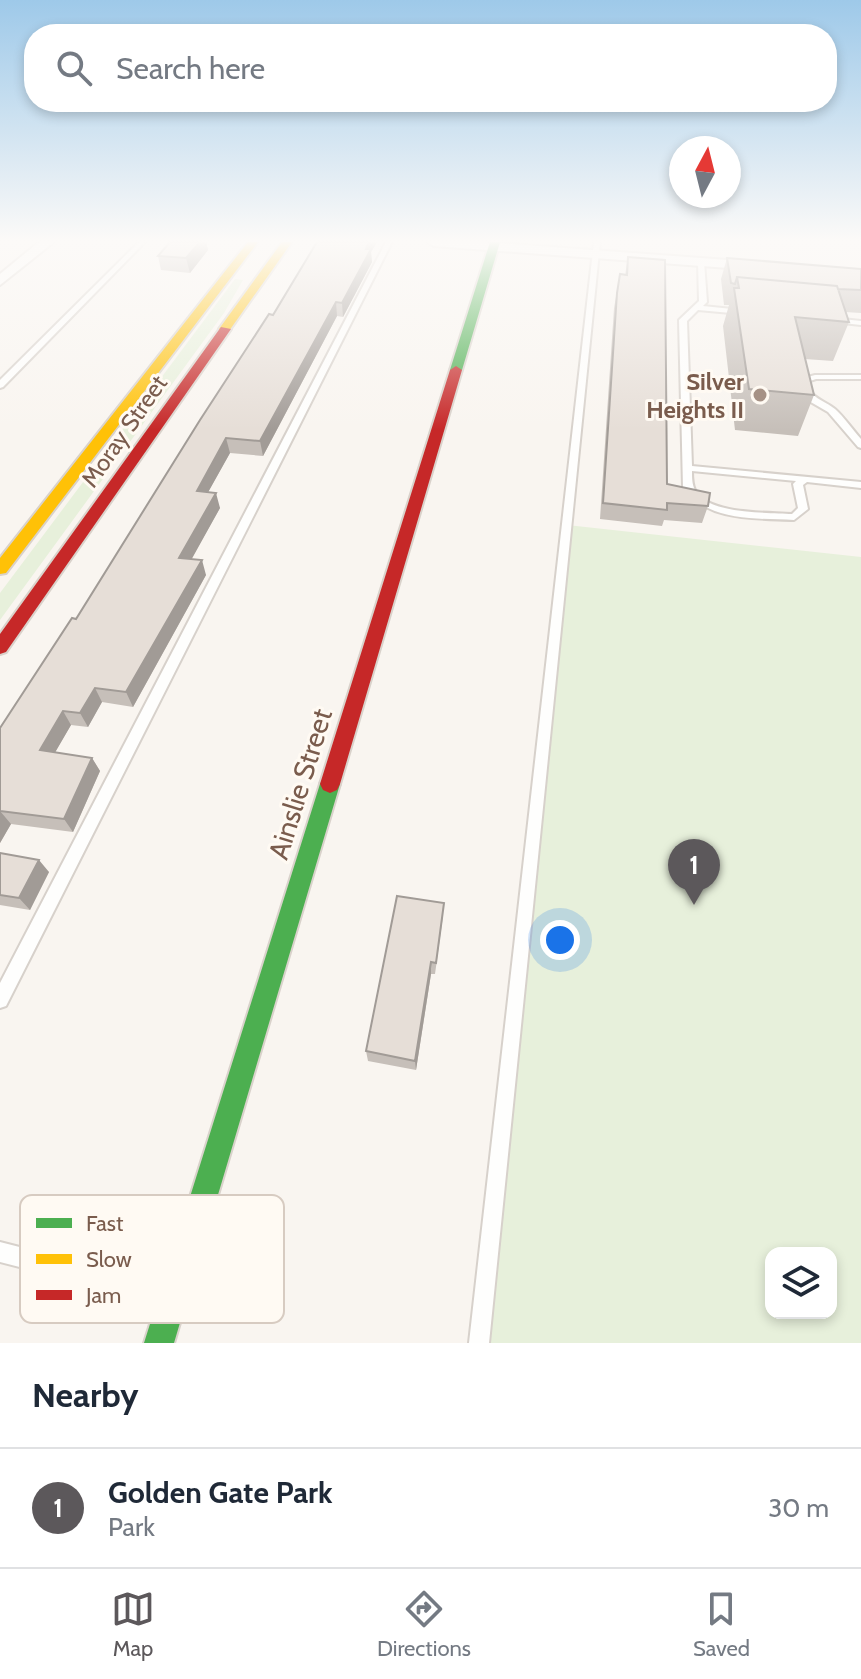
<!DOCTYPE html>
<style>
body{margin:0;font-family:Cabin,sans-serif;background:#f2f2f3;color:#1f2937}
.controls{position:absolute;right:24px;bottom:24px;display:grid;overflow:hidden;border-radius:16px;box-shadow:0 4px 12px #0003}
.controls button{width:72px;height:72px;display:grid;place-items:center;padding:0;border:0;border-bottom:2px solid #e0e1e3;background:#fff;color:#1f2937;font:40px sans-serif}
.compass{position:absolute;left:669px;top:136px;width:72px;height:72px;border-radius:50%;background:#fff;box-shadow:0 4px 12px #0003;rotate:7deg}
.you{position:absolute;left:560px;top:940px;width:28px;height:28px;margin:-20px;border:6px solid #fff;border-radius:50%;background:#1a73e8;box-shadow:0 0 0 12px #1a73e833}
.badge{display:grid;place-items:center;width:52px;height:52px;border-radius:50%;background:#5c585b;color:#fff;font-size:26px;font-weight:700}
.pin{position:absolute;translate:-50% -66px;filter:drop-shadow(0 2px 4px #0008)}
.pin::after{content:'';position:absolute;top:42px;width:28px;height:24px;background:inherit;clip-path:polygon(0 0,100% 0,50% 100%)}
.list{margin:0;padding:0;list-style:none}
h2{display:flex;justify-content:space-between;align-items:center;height:104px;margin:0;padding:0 32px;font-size:34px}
h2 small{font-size:26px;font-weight:400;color:#747a83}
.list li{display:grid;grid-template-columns:52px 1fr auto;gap:24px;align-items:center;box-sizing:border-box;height:120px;padding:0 32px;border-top:2px solid #e0e1e3}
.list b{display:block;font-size:30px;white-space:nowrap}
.list p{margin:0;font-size:26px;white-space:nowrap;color:#747a83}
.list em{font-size:26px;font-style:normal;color:#747a83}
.icon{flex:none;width:44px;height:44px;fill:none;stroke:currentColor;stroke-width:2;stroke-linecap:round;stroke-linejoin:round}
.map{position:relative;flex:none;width:861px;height:1343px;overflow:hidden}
.search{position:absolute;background:#fff;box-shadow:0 4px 12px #0003;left:24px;right:24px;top:24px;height:88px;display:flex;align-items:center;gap:20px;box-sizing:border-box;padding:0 28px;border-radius:32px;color:#747a83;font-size:30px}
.sheet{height:224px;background:#fff}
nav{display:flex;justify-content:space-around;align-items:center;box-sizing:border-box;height:112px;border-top:2px solid #e0e1e3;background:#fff;font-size:22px;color:#747a83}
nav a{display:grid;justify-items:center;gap:4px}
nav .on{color:#5c585b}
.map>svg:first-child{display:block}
.green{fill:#e7f0db;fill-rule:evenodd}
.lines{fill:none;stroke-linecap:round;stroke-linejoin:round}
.lane-casing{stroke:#d7d1cb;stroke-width:4}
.street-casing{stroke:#d7d1cb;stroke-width:4}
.fast-casing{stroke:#d9d2cb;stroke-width:4}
.slow-casing{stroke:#d9d2cb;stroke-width:4}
.jam-casing{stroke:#d9d2cb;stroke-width:4}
.lane{fill:#fefefd;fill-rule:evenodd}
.street{fill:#fefefd;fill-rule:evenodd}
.fast{fill:#4caf50;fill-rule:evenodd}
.slow{fill:#ffc107;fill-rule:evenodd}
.jam{fill:#c62828;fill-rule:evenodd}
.wall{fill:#c6bfb9}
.shaded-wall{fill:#a19b96}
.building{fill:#e6ded7;stroke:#a19b96;stroke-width:2}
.poi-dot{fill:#a69286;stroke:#fffaf3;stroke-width:3}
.labels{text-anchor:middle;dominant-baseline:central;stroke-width:6;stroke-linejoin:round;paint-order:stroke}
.far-poi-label{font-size:24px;font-weight:bold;fill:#7a5c4d;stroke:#fffaf3;text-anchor:end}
.far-street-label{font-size:24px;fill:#7a5c4d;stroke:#fffaf3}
.street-label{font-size:28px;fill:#7a5c4d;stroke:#fffaf3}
.key{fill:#fffaf3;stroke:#d7cbc1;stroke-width:2}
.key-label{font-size:22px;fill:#7a5c4d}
</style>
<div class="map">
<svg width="861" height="1343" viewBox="0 0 861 1343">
<rect width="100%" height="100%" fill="#f9f5f0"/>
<path class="green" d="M235,279L243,280L224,313L0,620V593Z
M567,525L861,557V1343H479ZM771,1253H831V1313H771Z"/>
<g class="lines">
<defs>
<path id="lane" d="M139,242H145L3,387L0,388V380Z
M386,242H392L6,1006L0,1008V983Z
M594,242H600L489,1343H469Z
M701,260L704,262L707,302L703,306L742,310L746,312L742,314L698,310L687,321L692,466L861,482V488L807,482L803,485L808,509L794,520C756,518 707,522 683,487L679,320L699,301L698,262ZM692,471L796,481L793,484L798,508L792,514C767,512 708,515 695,490C692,484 692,478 692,471Z
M833,318L861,321V325L833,322Z
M815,375H861V379H816L807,382C809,398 824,400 835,409C844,417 853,430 861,439V448L858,447L828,412L809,401L800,390V379Z
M0,1242L164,1284L171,1287L174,1294L171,1301L164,1304L0,1262Z"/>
<path id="street" d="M39,242H54L0,285V274Z
M427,242H484L755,262L762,266L755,270L434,246Z"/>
<path id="fast" d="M490,242H500L462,370L452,373L450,370Z
M330,775L337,778L340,784L174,1343H144L320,784L323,778Z"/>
<path id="slow" d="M248,242H258L6,573L0,574V558Z
M282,242H292L229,331H221L219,329Z"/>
<path id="jam" d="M221,327L231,329L6,652L0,654V634Z
M456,366L462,370L340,784L337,790L330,793L323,790L320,784L450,370Z"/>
</defs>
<use href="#lane" class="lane-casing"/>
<use href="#street" class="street-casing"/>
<use href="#fast" class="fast-casing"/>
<use href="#slow" class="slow-casing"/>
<use href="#jam" class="jam-casing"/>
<use href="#lane" class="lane"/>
<use href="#street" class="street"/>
<use href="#fast" class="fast"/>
<use href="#slow" class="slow"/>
<use href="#jam" class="jam"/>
</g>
<path class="wall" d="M170,242H206L208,250L190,273L161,270L158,256Z
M317,242H377L371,252L372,262L343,317L337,316L263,456L230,453L208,492L220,508L191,559L206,575L133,707L102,702L88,727L71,725L55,752L92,758L100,771L73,832L11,824L0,843V728L76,619L273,315Z
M628,257L667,484L708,506L702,523L664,520L662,526L600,519L614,308L620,274L625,275Z
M727,258L861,269V313L845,312L849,322L833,361L805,359L814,395L798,436L735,430L723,326L729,305H724L721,279Z
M0,853L49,872L30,910L0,905Z
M443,916L435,974H431L416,1070L368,1061L366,1051Z"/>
<path class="shaded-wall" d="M200,242H206L208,250L190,273L186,258Z
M369,242H377L371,252L372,262L343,317L342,303Z
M336,302L337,316L263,456L260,441Z
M226,438L230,453L201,505L197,491Z
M216,493L220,508L184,573L179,558Z
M202,560L206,575L133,707L126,692Z
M95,688L102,702L88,727L80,713Z
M63,711L71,725L49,763L40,750Z
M92,758L100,771L73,832L64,819Z
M0,811L11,824L0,843Z
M39,860L49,872L30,910L19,898Z
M431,962V974L416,1070L415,1061Z"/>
<path class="building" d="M170,242H200L186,258L158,256Z
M317,242H369L366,249H371L342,303L336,302L260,441L226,438L197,491L216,493L179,558L202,560L126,692L95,688L80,713L63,711L40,750L92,758L64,819L0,811V728L72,618L76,619L200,420L269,314L273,315Z
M628,257L665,260L667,484L710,493L708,506L667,503V510L603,503L617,293L620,274L627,275Z
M727,258L861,269V290L838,289L837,286L737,277L735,284L731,283Z
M737,277L837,286L849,322L795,317L814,395L749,389L734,288H739Z
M0,853L39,860L19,898L0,895Z
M397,896L444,903L436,963L431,962L415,1061L366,1051Z"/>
<linearGradient id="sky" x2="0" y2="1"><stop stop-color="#9ec9e9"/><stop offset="0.56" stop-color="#fcfaf8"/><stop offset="1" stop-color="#fcfaf8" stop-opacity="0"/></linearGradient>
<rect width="861" height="430" fill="url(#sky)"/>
<circle class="poi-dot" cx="760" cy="395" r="8"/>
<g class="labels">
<g class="far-poi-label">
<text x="744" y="381">Silver<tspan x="744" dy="28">Heights II</tspan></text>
</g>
<g class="far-street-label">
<text transform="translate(124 431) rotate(-55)">Moray Street</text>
</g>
<g class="street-label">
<text transform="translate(300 784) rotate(-73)">Ainslie Street</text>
</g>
</g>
<rect x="20" y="1195" width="264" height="128" rx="12" class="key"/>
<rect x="36" y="1218" width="36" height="10" fill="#4caf50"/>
<rect x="36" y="1254" width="36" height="10" fill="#ffc107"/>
<rect x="36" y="1290" width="36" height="10" fill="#c62828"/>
<g class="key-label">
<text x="86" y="1231">Fast</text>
<text x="86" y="1267">Slow</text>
<text x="86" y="1303">Jam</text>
</g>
</svg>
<div class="controls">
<button><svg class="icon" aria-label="layers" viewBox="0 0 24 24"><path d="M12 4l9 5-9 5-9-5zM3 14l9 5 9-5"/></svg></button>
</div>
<svg class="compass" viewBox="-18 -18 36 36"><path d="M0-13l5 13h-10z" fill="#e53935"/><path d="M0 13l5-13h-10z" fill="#747a83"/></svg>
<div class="you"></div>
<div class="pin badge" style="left:694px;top:905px">1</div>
<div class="search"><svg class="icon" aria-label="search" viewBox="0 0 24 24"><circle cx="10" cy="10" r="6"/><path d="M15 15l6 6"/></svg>Search here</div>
</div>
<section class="sheet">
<h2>Nearby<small></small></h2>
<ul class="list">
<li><span class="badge">1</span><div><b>Golden Gate Park</b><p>Park</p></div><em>30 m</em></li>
</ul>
</section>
<nav>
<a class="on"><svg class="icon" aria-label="map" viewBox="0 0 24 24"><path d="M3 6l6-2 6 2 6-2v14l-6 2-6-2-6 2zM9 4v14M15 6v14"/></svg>Map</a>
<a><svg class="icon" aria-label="directions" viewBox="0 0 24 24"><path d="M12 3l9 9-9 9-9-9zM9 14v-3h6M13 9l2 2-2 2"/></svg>Directions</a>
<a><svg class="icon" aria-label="saved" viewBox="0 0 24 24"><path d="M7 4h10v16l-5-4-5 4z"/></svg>Saved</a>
</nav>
